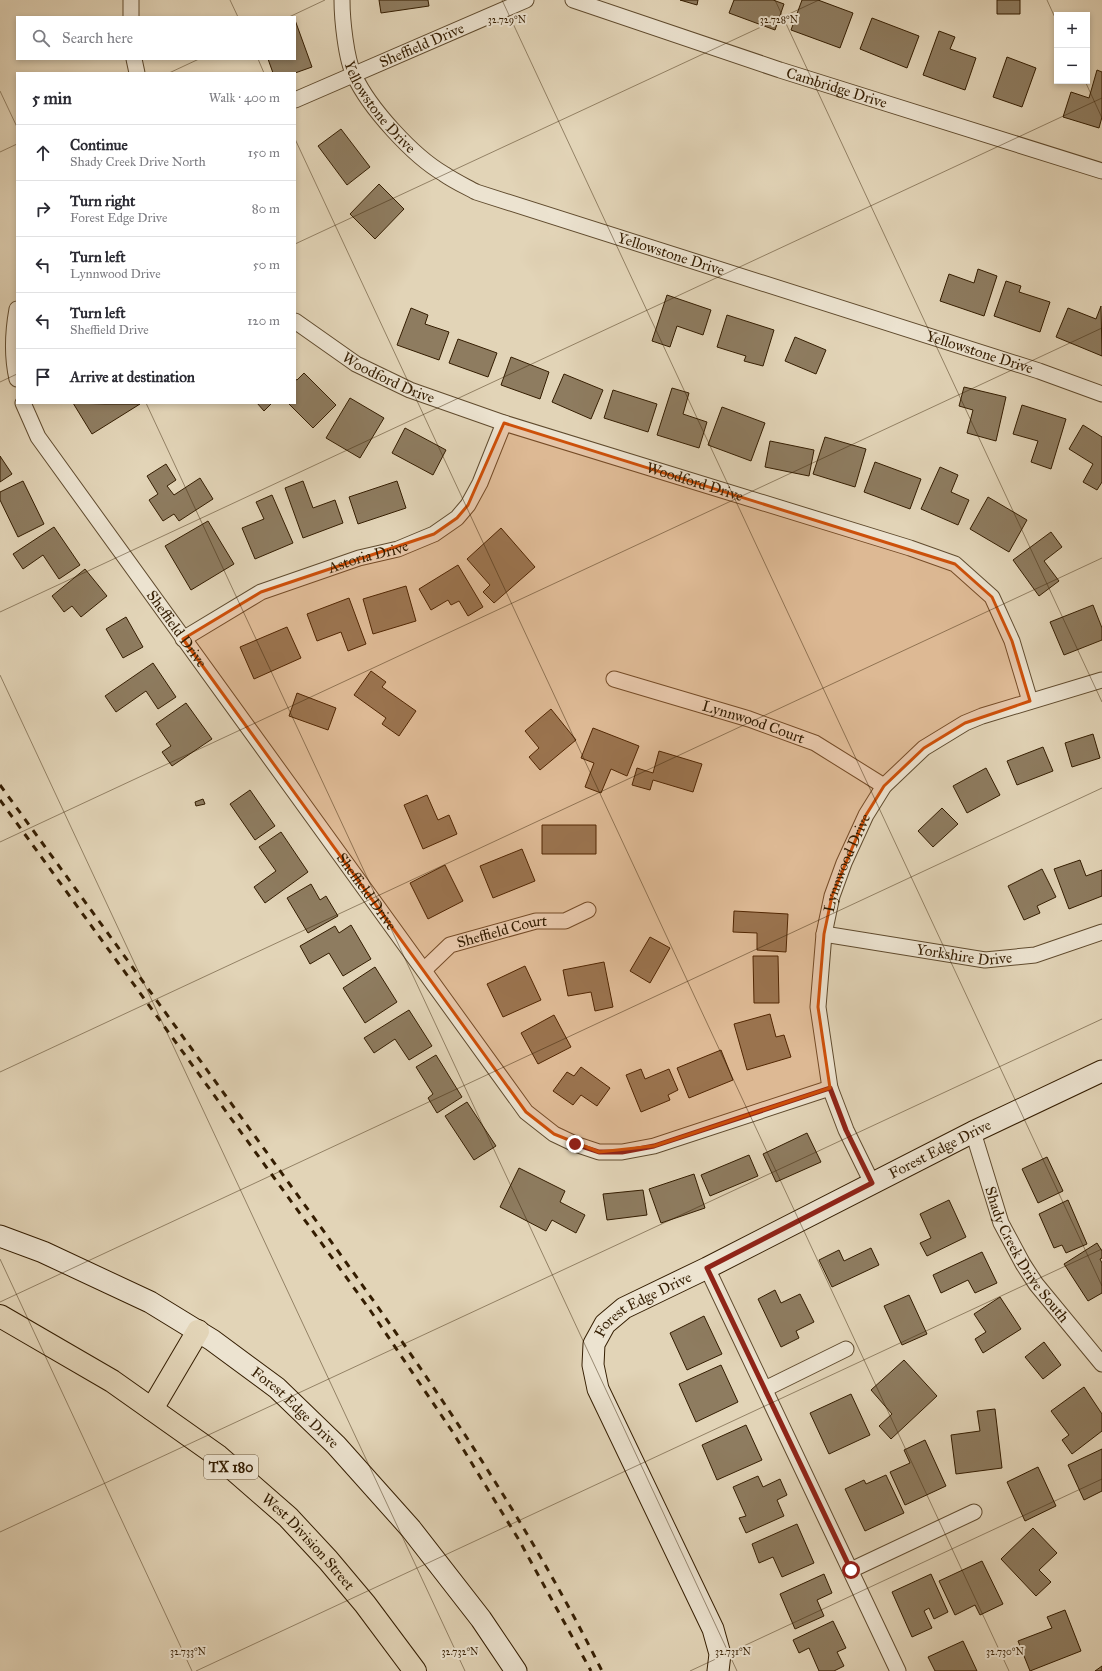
<!DOCTYPE html>
<meta charset="utf-8">
<style>
body{margin:0;font-family:"IM FELL Great Primer",serif;background:#f7f7f7;color:#2b2b33}
.controls{position:absolute;right:12px;top:12px;display:grid;overflow:hidden;border-radius:0px;box-shadow:0 2px 6px #0003}
.controls button{width:36px;height:36px;display:grid;place-items:center;padding:0;border:0;border-bottom:1px solid #e1e1e2;background:#fff;color:#2b2b33;font:20px sans-serif}
.stop{position:absolute;width:12px;height:12px;margin:-9px;border:3px solid #8f2418;border-radius:50%;background:#fff}
.stop.end{background:#8f2418;border-color:#fff;box-shadow:0 1px 4px #0008}
.list{margin:0;padding:0;list-style:none}
h2{display:flex;justify-content:space-between;align-items:center;height:52px;margin:0;padding:0 16px;font-size:17px}
h2 small{font-size:13px;font-weight:400;color:#7c7c81}
.list li{display:grid;grid-template-columns:26px 1fr auto;gap:12px;align-items:center;box-sizing:border-box;height:56px;padding:0 16px;border-top:1px solid #e1e1e2}
.list b{display:block;font-size:15px;white-space:nowrap}
.list p{margin:0;font-size:13px;white-space:nowrap;color:#7c7c81}
.list em{font-size:13px;font-style:normal;color:#7c7c81}
.icon{flex:none;width:22px;height:22px;fill:none;stroke:currentColor;stroke-width:2;stroke-linecap:round;stroke-linejoin:round}
.map{position:relative;flex:none;width:1102px;height:1671px;overflow:hidden}
.search{position:absolute;background:#fff;box-shadow:0 2px 6px #0003;left:16px;top:16px;width:280px;height:44px;display:flex;align-items:center;gap:10px;box-sizing:border-box;padding:0 14px;border-radius:0px;color:#7c7c81;font-size:15px}
.panel{position:absolute;background:#fff;box-shadow:0 2px 6px #0003;left:16px;top:72px;width:280px;height:332px;border-radius:0px}
.map>svg:first-child{display:block}
.building{fill:#8e7c60;stroke:#341d01}
.lines{fill:none;stroke-linecap:round;stroke-linejoin:round}
.street-casing{stroke:#604b2e;stroke-width:17}
.secondary-casing{stroke:#341d01;stroke-width:23}
.primary-casing{stroke:#341d01;stroke-width:24}
.street{stroke:#ece3d0;stroke-width:15}
.secondary{stroke:#ece3d0;stroke-width:21}
.primary{stroke:#e2d4b7;stroke-width:22}
.rail{stroke:#341d01;stroke-width:3;stroke-dasharray:7 7;stroke-linecap:butt}
.route{stroke:#8f2418;stroke-width:5}
.marked{fill:#cd500a;fill-opacity:0.2;stroke:#cd500a;stroke-width:3;stroke-linejoin:round}
.ticks{fill:none;stroke:#341d01;stroke-width:1;stroke-opacity:0.45}
.labels{text-anchor:middle;dominant-baseline:central;stroke-width:4;stroke-linejoin:round;paint-order:stroke}
.shield{fill:#ece3d0;stroke:#6b583f;stroke-width:1}
.shield-label{font-size:14px;font-weight:bold;fill:#341d01}
.street-label{font-size:15px;fill:#341d01;stroke:#ece3d0}
.ticks-label{font-size:10px;text-anchor:middle;fill:#341d01;stroke:#ece3d0;stroke-width:4;stroke-linejoin:round;paint-order:stroke}
</style>
<div class="map">
<svg width="1102" height="1671" viewBox="0 0 1102 1671">
<rect width="100%" height="100%" fill="#e2d4b7"/>
<filter id="stains"><feTurbulence type="fractalNoise" baseFrequency=".005" numOctaves="4"/><feColorMatrix values="0 0 0 0 .2 0 0 0 0 .09 0 0 0 0 .02 0 0 0 .5 -.17"/></filter>
<radialGradient id="worn" r=".72"><stop offset=".6" stop-color="#630" stop-opacity="0"/><stop offset="1" stop-color="#630" stop-opacity=".3"/></radialGradient>
<path class="building" d="M379,0H428L429,6L381,13Z
M680,0H698L697,5Z
M734,0H773L784,4L775,30L729,13Z
M802,0H818L853,13L840,48L791,30Z
M997,0H1020V14H997Z
M872,18L919,36L907,68L860,49Z
M295,20L312,67L295,73H273L268,59H295Z
M939,31L955,37L950,49L976,58L965,90L923,75Z
M1007,57L1036,68L1022,107L993,97Z
M1097,70L1102,72V117L1099,128L1063,117L1071,92L1089,98Z
M341,129L370,167L347,185L318,146Z
M379,184L404,209L375,239L350,214Z
M978,269L997,276L984,316L940,301L949,274L974,283Z
M1006,281L1021,286L1019,292L1050,302L1040,332L994,316Z
M667,295L711,310L703,335L677,326L670,347L652,341Z
M1101,306L1102,356L1056,337L1068,308L1096,319Z
M411,308L428,315L425,324L449,332L439,360L397,345Z
M727,315L774,330L763,366L744,361L746,356L717,347Z
M795,337L826,350L816,374L785,361Z
M458,339L497,353L488,377L449,363Z
M511,357L549,372L540,399L501,385Z
M304,373L336,405L313,428L288,403H295V379L297,380Z
M564,374L603,390L591,419L552,402Z
M964,387L1006,397L996,441L967,433L973,410L959,406Z
M672,388L689,393L683,414L707,422L699,448L657,435Z
M613,390L657,404L648,432L604,418Z
M350,398L384,418L360,458L326,438Z
M73,403L105,404H140L92,434Z
M257,403H272L264,411Z
M1022,405L1066,419L1051,469L1031,462L1038,441L1013,434Z
M722,407L765,423L751,461L708,445Z
M1083,425L1102,437V482L1097,490L1083,482L1093,464L1069,449Z
M405,428L446,450L433,475L392,453Z
M825,437L866,449L855,487L813,474Z
M770,441L814,450L809,476L765,467Z
M0,456L12,474L0,482Z
M875,462L921,479L910,509L864,492Z
M166,464L176,480L167,486L174,495L200,478L213,499L179,521L174,514L163,521L149,500L158,494L147,476Z
M940,467L958,475L951,492L969,500L958,525L921,509Z
M23,481L44,524L18,537L0,500V492Z
M303,481L313,508L335,500L343,523L303,538L285,488Z
M397,481L406,508L358,524L349,497Z
M272,495L293,543L255,559L242,528L264,519L256,502Z
M988,497L1027,520L1009,552L970,529Z
M208,521L234,564L191,590L165,546Z
M54,527L80,565L59,579L43,555L23,569L13,554Z
M501,528L535,567L494,603L483,592L490,585L467,559Z
M1051,532L1062,547L1044,561L1059,581L1039,596L1013,560Z
M458,565L483,607L468,616L459,601L451,605L448,600L431,610L419,589Z
M85,569L107,596L81,617L72,606L64,612L52,596Z
M406,586L416,621L373,634L363,599Z
M349,598L366,644L348,651L341,632L317,641L307,614Z
M1093,605L1102,628V640L1064,655L1050,622Z
M126,617L143,647L123,658L106,629Z
M287,627L301,658L254,679L240,647Z
M153,663L176,697L158,709L146,691L116,712L105,696Z
M371,671L386,682L382,687L416,711L399,736L382,724L386,718L354,695Z
M297,693L336,708L328,730L289,716Z
M186,703L212,739L172,766L162,752L171,746L156,724Z
M551,709L576,740L540,770L529,757L539,748L525,731Z
M593,728L639,746L627,776L611,769L601,793L585,787L594,763L581,758Z
M1093,734L1100,758L1072,767L1065,743Z
M1043,747L1053,771L1017,785L1007,761Z
M659,751L702,764L693,792L653,780L650,790L632,785L637,768L653,773Z
M986,768L1000,795L967,813L953,786Z
M250,790L275,826L255,840L230,804Z
M427,795L438,820L449,815L457,834L423,849L404,805Z
M203,799L205,804L196,806L195,802Z
M942,808L958,824L933,847L918,831Z
M542,825H596V854H542Z
M281,832L308,872L265,903L254,887L276,871L259,847Z
M522,849L535,881L493,898L480,866Z
M1080,860L1086,876L1102,870V896L1069,909L1054,869Z
M445,865L463,901L428,919L410,883Z
M1042,869L1056,897L1037,906L1040,913L1024,920L1008,886Z
M311,884L320,900L326,896L338,916L308,933L287,898Z
M734,911L788,914L786,952L757,950V933L733,932Z
M351,925L371,959L343,976L329,953L310,964L300,946L335,926L339,933Z
M650,937L670,948L650,983L630,971Z
M753,956H778L779,1003H754Z
M604,962L613,1007L595,1011L591,992L568,996L563,970Z
M525,966L541,1000L503,1017L487,984Z
M375,967L397,1002L365,1023L343,988Z
M409,1010L432,1046L409,1060L395,1039L374,1053L364,1038Z
M770,1014L776,1037L784,1035L791,1057L747,1070L734,1024Z
M554,1015L571,1047L538,1064L521,1033Z
M721,1050L733,1080L689,1098L677,1068Z
M436,1055L462,1097L437,1113L428,1098L433,1094L416,1067Z
M581,1067L610,1088L597,1106L581,1095L573,1105L553,1091L567,1072L574,1076Z
M641,1069L645,1079L669,1069L678,1090L668,1095L670,1100L641,1112L626,1075Z
M467,1102L496,1146L474,1160L445,1116Z
M807,1133L821,1162L776,1182L763,1154Z
M749,1155L758,1176L710,1196L701,1175Z
M1047,1157L1063,1191L1038,1203L1022,1169Z
M519,1168L565,1191L560,1202L585,1215L576,1233L552,1220L546,1231L500,1207Z
M694,1174L705,1208L661,1223L649,1189Z
M643,1190L647,1215L607,1220L603,1194Z
M949,1200L966,1237L927,1256L920,1243L931,1238L920,1214Z
M1068,1200L1087,1244L1066,1253L1062,1245L1054,1248L1039,1214Z
M1097,1243L1102,1251V1258L1100,1259L1102,1263V1293L1088,1301L1064,1264Z
M871,1248L879,1265L832,1287L819,1260L839,1250L844,1261Z
M982,1252L997,1283L975,1293L968,1280L941,1293L933,1275Z
M775,1290L781,1303L800,1294L814,1322L796,1331L799,1338L781,1347L758,1299Z
M909,1295L927,1334L902,1345L884,1306Z
M1000,1297L1021,1329L983,1353L975,1339L986,1332L974,1314Z
M704,1316L722,1354L687,1370L670,1333Z
M1044,1342L1061,1365L1043,1379L1025,1357Z
M904,1360L937,1396L891,1439L879,1426L892,1414L871,1390Z
M721,1365L738,1402L696,1422L679,1384Z
M1084,1387L1102,1414V1431L1072,1454L1062,1440L1069,1435L1051,1411Z
M851,1394L870,1435L829,1454L810,1413Z
M995,1409L1002,1468L956,1474L951,1435L980,1431L977,1411Z
M746,1425L762,1460L717,1480L702,1445Z
M925,1440L946,1486L905,1505L890,1472L910,1463L904,1450Z
M1102,1449V1491L1084,1500L1068,1465Z
M1038,1467L1056,1506L1025,1521L1007,1482Z
M886,1475L904,1513L865,1531L845,1489L864,1480L866,1484Z
M758,1476L763,1487L780,1479L787,1495L777,1500L784,1516L746,1533L739,1518L746,1516L733,1487Z
M797,1524L814,1563L782,1577L773,1557L759,1563L752,1544Z
M1033,1528L1057,1553L1039,1570L1051,1582L1036,1596L1001,1559Z
M982,1561L1003,1604L980,1615L975,1605L955,1615L939,1581Z
M824,1574L832,1593L817,1600L824,1616L795,1629L780,1594Z
M931,1574L948,1612L934,1619L929,1608L924,1611L932,1628L912,1637L892,1592Z
M1065,1610L1081,1651L1030,1671L1018,1641L1052,1628L1047,1617Z
M833,1621L846,1648L837,1652L844,1666L834,1671H819L809,1648L799,1653L793,1640Z
M963,1641L977,1671H935L928,1657Z
M1102,1666V1671H1095Z"/>
<g class="lines">
<defs>
<g id="street">
<path d="M131,0V17"/>
<path id="s1" d="M342,0C342,19 346,59 354,75C369,108 413,156 444,174C454,181 465,186 476,192L1039,371L1102,394"/>
<path id="s2" d="M573,0L780,70L1102,171"/>
<path d="M134,59L137,73"/>
<path id="s3" d="M295,100L526,0"/>
<path d="M17,309C13,331 12,357 17,379"/>
<path id="s4" d="M295,321L356,364L410,390L504,423L910,548L955,564L992,597L1012,641L1030,701"/>
<path id="s5" d="M23,403L38,437L526,1112L554,1134L575,1144L599,1152H622L654,1146L830,1088"/>
<path id="s6" d="M183,639L261,592L359,558L398,549L434,534L457,518L468,505L480,483L504,423"/>
<path id="s7" d="M614,679L749,719L815,743L884,786"/>
<path id="s8" d="M824,934L985,960L1035,955L1102,932"/>
<path id="s9" d="M424,970L450,945L536,921H565L588,910"/>
<path id="s10" d="M973,1132L1001,1223L1023,1264L1036,1284L1102,1364"/>
<path id="s11" d="M872,1183L846,1130L830,1088L818,1007L824,934L832,896L844,863L866,815L884,786L924,748L965,723L982,716L1102,680"/>
<path d="M707,1268L898,1671"/>
<path d="M765,1389L846,1349"/>
<path d="M851,1570L974,1512"/>
</g>
<g id="secondary">
<path id="s12" d="M0,1236L43,1252L150,1302L212,1340L277,1388L336,1445L411,1529L481,1619L516,1671"/>
<path id="s13" d="M718,1671L720,1654L713,1629L598,1389L593,1365L594,1344L605,1324L624,1308L707,1268L973,1132L1102,1071"/>
</g>
<g id="primary">
<path id="s14" d="M0,1316L112,1381L218,1456L288,1517L328,1560L365,1604L415,1671"/>
<path d="M152,1409L198,1331"/>
</g>
</defs>
<use href="#street" class="street-casing"/>
<use href="#secondary" class="secondary-casing"/>
<use href="#primary" class="primary-casing"/>
<use href="#street" class="street"/>
<use href="#secondary" class="secondary"/>
<use href="#primary" class="primary"/>
<path class="rail" d="M0,785C97,918 194,1052 291,1186C404,1342 516,1498 602,1671
M0,800L370,1310L452,1431L519,1540L591,1671"/>
</g>
<g class="lines">
<path class="route" d="M575,1144L599,1152H622L654,1146L830,1088L846,1130L872,1183L707,1268L851,1570"/>
</g>
<path class="marked" d="M504,423L955,564L992,597L1012,641L1030,701L965,723L924,748L884,786L866,815L832,896L824,934L818,1007L830,1088L654,1146L599,1152L554,1134L526,1112L183,639L261,592L434,534L457,518L468,505Z"/>
<path class="ticks" d="M230,0L238,17M502,0L1102,1286M775,0L1102,702M1047,0L1057,22M289,17L325,0M258,59L264,73M169,73L199,59M1085,81L1102,118M0,91L17,127M295,139L1009,1671M0,152L17,144M295,244L819,0M0,382L17,374M146,403L737,1671M0,612L1102,98M0,675L465,1671M0,842L1102,328M0,1072L1102,558M0,1259L192,1671M0,1302L1102,788M0,1532L1102,1019M196,1671L1102,1249M690,1671L1102,1479"/>
<g class="labels">
<rect class="shield" x="204" y="1455" width="54" height="24" rx="3"/>
<g class="shield-label">
<text x="231" y="1467">TX 180</text>
</g>
<g class="street-label">
<text stroke="none"><textPath href="#s3" startOffset="138">Sheffield Drive</textPath></text>
<text stroke="none"><textPath href="#s2" startOffset="278">Cambridge Drive</textPath></text>
<text stroke="none"><textPath href="#s1" startOffset="117">Yellowstone Drive</textPath></text>
<text stroke="none"><textPath href="#s1" startOffset="453">Yellowstone Drive</textPath></text>
<text stroke="none"><textPath href="#s1" startOffset="777">Yellowstone Drive</textPath></text>
<text stroke="none"><textPath href="#s4" startOffset="110">Woodford Drive</textPath></text>
<text stroke="none"><textPath href="#s4" startOffset="434">Woodford Drive</textPath></text>
<text stroke="none"><textPath href="#s6" startOffset="204">Astoria Drive</textPath></text>
<text stroke="none"><textPath href="#s5" startOffset="274">Sheffield Drive</textPath></text>
<text stroke="none"><textPath href="#s7" startOffset="146">Lynnwood Court</textPath></text>
<text stroke="none"><textPath href="#s11" startOffset="334">Lynnwood Drive</textPath></text>
<text stroke="none"><textPath href="#s5" startOffset="598">Sheffield Drive</textPath></text>
<text stroke="none"><textPath href="#s9" startOffset="90">Sheffield Court</textPath></text>
<text stroke="none"><textPath href="#s8" startOffset="142">Yorkshire Drive</textPath></text>
<text stroke="none"><textPath href="#s13" startOffset="756">Forest Edge Drive</textPath></text>
<text stroke="none"><textPath href="#s10" startOffset="135">Shady Creek Drive South</textPath></text>
<text stroke="none"><textPath href="#s13" startOffset="420">Forest Edge Drive</textPath></text>
<text stroke="none"><textPath href="#s12" startOffset="344">Forest Edge Drive</textPath></text>
<text stroke="none"><textPath href="#s14" startOffset="384">West Division Street</textPath></text>
</g>
</g>
<g class="ticks-label">
<text x="507" y="23">32.729°N</text>
<text x="779" y="23">32.728°N</text>
<text x="188" y="1655">32.733°N</text>
<text x="460" y="1655">32.732°N</text>
<text x="733" y="1655">32.731°N</text>
<text x="1005" y="1655">32.730°N</text>
</g>
<rect width="100%" height="100%" filter="url(#stains)"/>
<rect width="100%" height="100%" fill="url(#worn)"/>
</svg>
<div class="controls">
<button>+</button>
<button>−</button>
</div>
<div class="stop" style="left:851px;top:1570px"></div>
<div class="stop end" style="left:575px;top:1144px"></div>
<div class="search"><svg class="icon" aria-label="search" viewBox="0 0 24 24"><circle cx="10" cy="10" r="6"/><path d="M15 15l6 6"/></svg>Search here</div>
<section class="panel">
<h2>5 min<small>Walk · 400 m</small></h2>
<ul class="list">
<li><svg class="icon" aria-label="ahead" viewBox="0 0 24 24"><path d="M12 20V5M6 11l6-6 6 6"/></svg><div><b>Continue</b><p>Shady Creek Drive North</p></div><em>150 m</em></li>
<li><svg class="icon" aria-label="right" viewBox="0 0 24 24"><path d="M7 20v-9h11M14 6l5 5-5 5"/></svg><div><b>Turn right</b><p>Forest Edge Drive</p></div><em>80 m</em></li>
<li><svg class="icon" aria-label="left" viewBox="0 0 24 24"><path d="M17 20v-9H6M10 6l-5 5 5 5"/></svg><div><b>Turn left</b><p>Lynnwood Drive</p></div><em>50 m</em></li>
<li><svg class="icon" aria-label="left" viewBox="0 0 24 24"><path d="M17 20v-9H6M10 6l-5 5 5 5"/></svg><div><b>Turn left</b><p>Sheffield Drive</p></div><em>120 m</em></li>
<li><svg class="icon" aria-label="arrive" viewBox="0 0 24 24"><path d="M6 21V4h12l-3 4 3 4H6"/></svg><div><b>Arrive at destination</b></div></li>
</ul>
</section>
</div>
